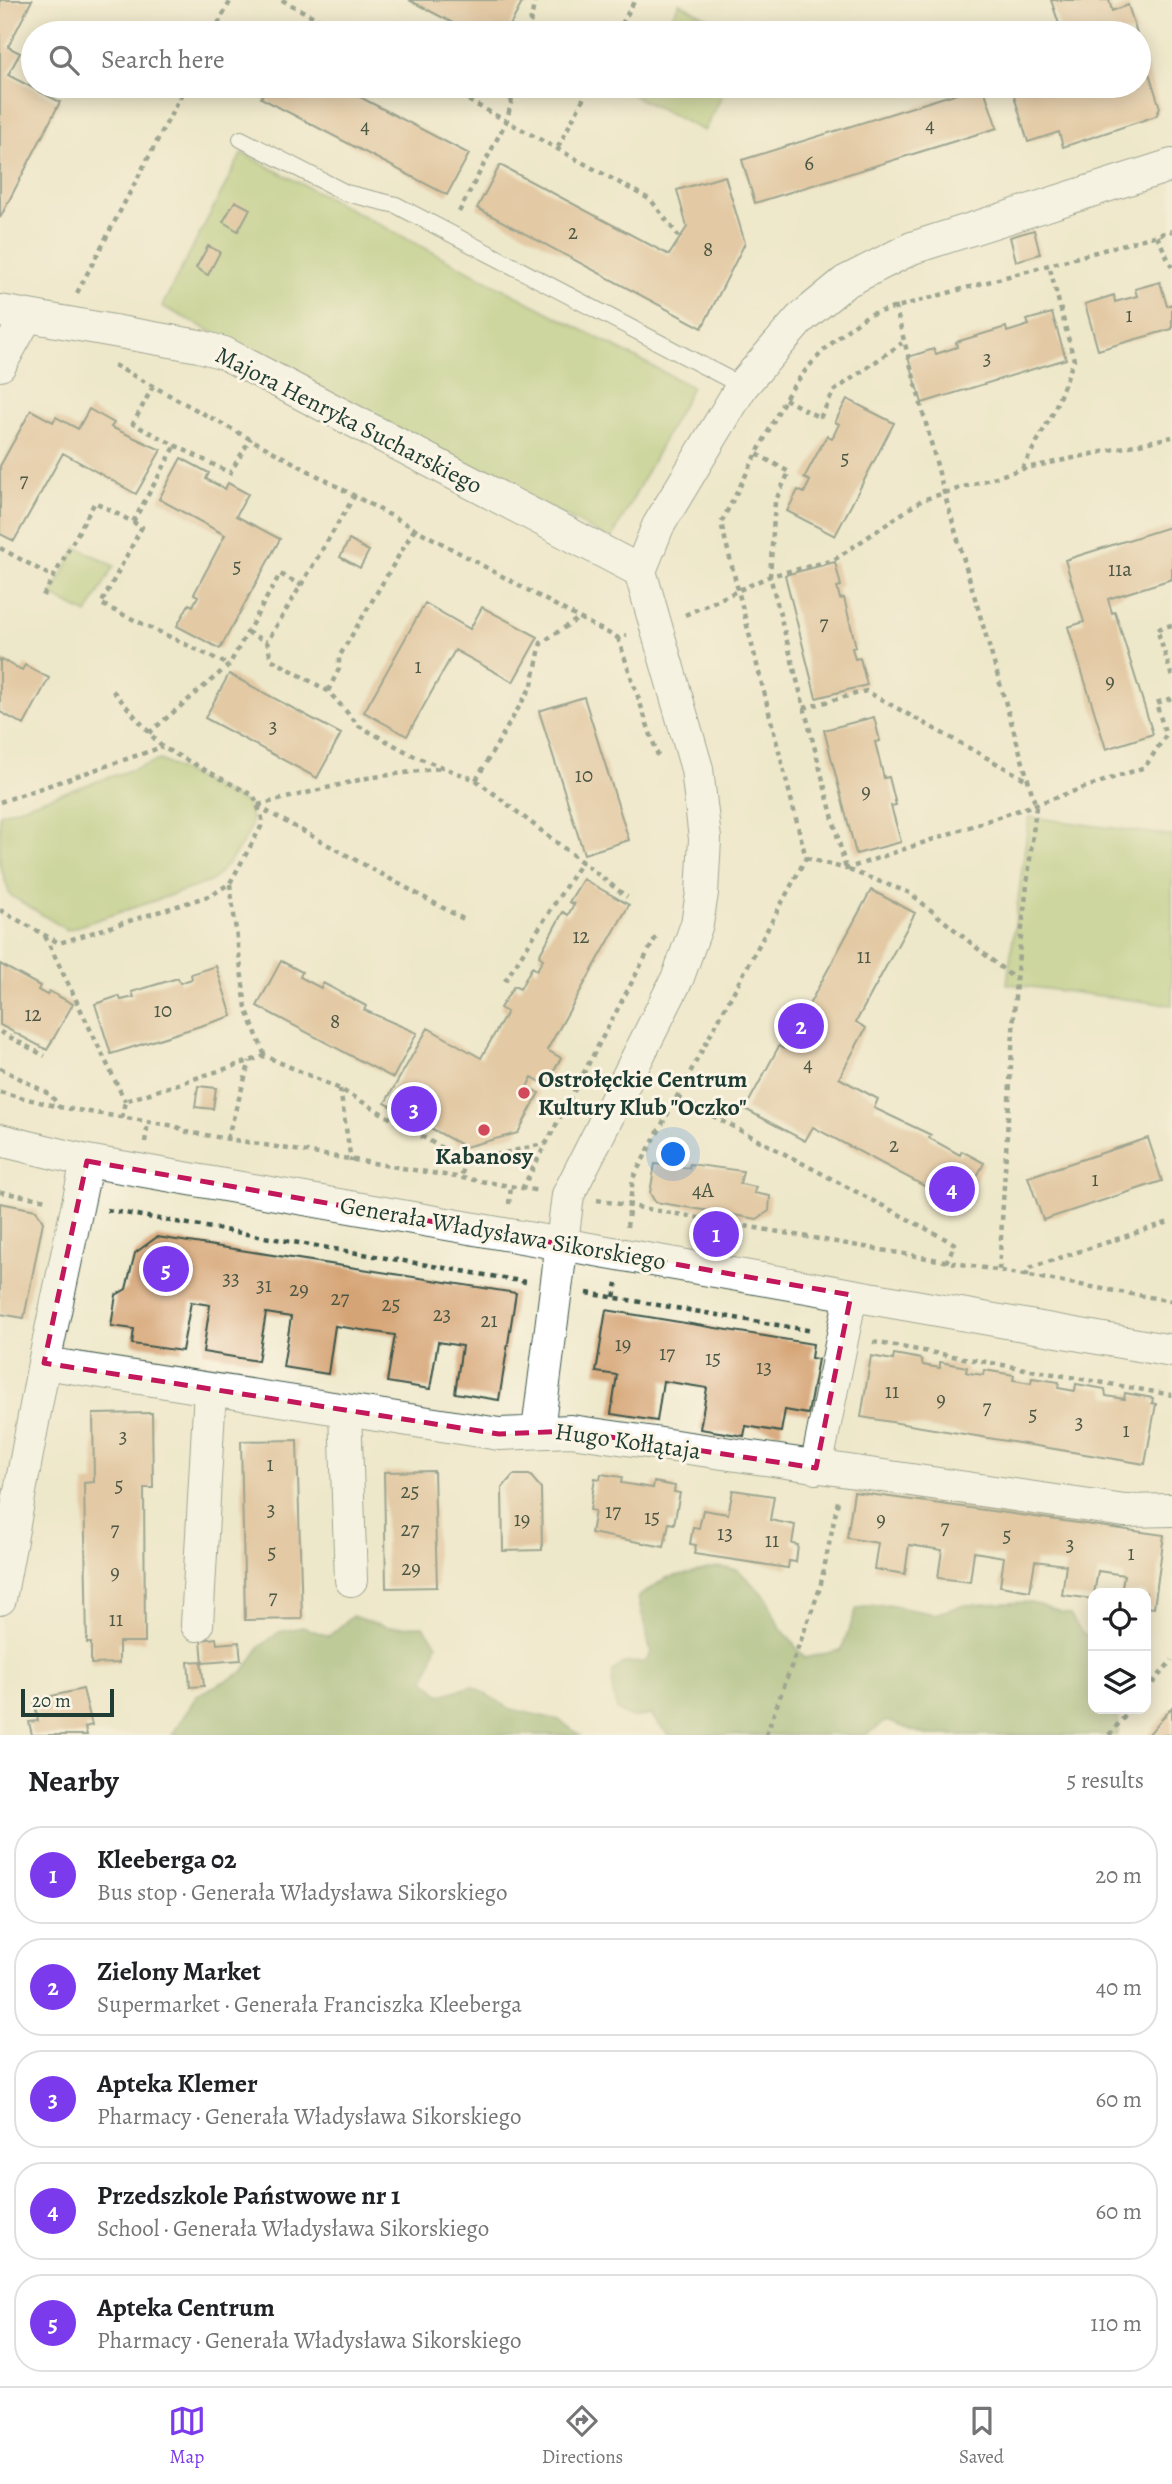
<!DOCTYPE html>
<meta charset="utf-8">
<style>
body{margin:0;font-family:Alegreya,serif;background:#f6f6f6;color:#202124}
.controls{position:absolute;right:21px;bottom:21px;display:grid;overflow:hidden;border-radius:14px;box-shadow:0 4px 18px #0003}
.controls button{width:63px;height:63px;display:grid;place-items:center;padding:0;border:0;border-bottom:2px solid #e0e0e0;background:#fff;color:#202124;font:35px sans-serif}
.scale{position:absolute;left:21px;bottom:18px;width:93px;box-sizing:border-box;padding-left:7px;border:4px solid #1f3d34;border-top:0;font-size:19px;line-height:24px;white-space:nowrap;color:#1f3d34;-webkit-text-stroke:5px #fcf5e5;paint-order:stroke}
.you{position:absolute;left:674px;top:1155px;width:24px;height:24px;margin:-18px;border:5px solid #fff;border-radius:50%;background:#1a73e8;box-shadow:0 0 0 10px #1a73e833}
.badge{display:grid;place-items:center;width:46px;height:46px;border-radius:50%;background:#7c3aed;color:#fff;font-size:23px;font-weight:700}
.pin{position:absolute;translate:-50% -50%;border:4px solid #fff;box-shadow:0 2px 7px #0006}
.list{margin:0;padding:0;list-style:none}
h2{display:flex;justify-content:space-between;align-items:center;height:91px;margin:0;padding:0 28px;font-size:30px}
h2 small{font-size:23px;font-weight:400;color:#757577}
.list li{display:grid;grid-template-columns:46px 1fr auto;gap:21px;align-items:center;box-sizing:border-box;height:98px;margin:0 14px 14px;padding:0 14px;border:2px solid #e0e0e0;border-radius:28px}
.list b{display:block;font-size:26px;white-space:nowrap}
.list p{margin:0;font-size:23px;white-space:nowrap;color:#757577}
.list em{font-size:23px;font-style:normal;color:#757577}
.icon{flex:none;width:38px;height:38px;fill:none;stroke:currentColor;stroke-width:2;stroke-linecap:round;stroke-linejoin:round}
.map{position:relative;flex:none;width:1172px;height:1735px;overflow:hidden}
.search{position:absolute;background:#fff;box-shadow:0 4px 18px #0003;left:21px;right:21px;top:21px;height:77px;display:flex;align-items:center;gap:18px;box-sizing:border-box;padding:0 24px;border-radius:38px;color:#757577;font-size:26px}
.sheet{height:651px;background:#fff}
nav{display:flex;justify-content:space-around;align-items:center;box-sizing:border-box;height:98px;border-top:2px solid #e0e0e0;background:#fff;font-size:19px;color:#757577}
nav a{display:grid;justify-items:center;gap:4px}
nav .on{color:#7c3aed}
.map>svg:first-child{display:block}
.green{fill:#a4c067;stroke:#627e4e;stroke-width:2}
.forest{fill:#83a65c;stroke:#517248;stroke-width:2}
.building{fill:#d5a476}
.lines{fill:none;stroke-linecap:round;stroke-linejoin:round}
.service-casing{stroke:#3e574b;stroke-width:18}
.minor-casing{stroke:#3e574b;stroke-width:34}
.path{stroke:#3e574b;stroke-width:4.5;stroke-dasharray:5 5;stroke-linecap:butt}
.service{stroke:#fff;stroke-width:16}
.minor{stroke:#fff;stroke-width:32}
.marked{fill:none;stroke:#c2185b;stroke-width:5;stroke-dasharray:14 9;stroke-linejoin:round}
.poi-dot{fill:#d1495b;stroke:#fcf5e5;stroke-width:2.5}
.labels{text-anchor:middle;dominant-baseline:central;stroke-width:6;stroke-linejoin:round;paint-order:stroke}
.number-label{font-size:21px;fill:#4c5744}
.street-label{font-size:24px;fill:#1f3d34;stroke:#fcf5e5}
.poi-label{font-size:24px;font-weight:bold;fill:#1f3d34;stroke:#fcf5e5;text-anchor:start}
</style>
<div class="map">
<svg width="1172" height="1735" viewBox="0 0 1172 1735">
<rect width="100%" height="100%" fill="#fcf5e5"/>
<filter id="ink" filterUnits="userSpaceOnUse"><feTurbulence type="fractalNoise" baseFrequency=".0143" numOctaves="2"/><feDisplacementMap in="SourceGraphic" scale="14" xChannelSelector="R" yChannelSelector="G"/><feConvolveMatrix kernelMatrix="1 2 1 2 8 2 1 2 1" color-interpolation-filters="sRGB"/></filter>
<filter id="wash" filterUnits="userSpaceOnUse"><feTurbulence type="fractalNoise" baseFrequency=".00686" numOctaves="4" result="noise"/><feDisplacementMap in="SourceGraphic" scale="28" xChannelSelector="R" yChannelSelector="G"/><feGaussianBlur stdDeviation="1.57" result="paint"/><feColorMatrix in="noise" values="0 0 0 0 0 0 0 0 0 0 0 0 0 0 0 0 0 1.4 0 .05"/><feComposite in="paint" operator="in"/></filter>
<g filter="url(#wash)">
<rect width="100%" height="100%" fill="#eee8cb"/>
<path class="green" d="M679,3L738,33H664Z
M637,86H727L704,131L632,95Z
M242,153L692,387L611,540L162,306Z
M77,547L114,566L87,614L51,595Z
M160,760L246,803C249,810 252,816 251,824C249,839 222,873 210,882L67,930L10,895L0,865V814Z
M1029,817L1172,836V1005L1007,984Z"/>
<path class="forest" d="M717,1567L738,1570L767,1598L779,1626L805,1658L841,1650L857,1608L887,1605L934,1614L965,1605L1031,1602L1070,1615L1082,1633L1093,1640V1709H1119L1118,1735H926L887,1721L865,1735H668L651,1715L632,1718L617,1711L612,1689L613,1671L623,1663L645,1662L651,1653L638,1597L666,1578Z
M352,1616L388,1627L423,1626L437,1644L425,1680L441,1695L472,1686L511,1709L559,1720L580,1735H172L197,1695L243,1672L260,1647L279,1632L302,1627L329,1636Z"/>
<g id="blocks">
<path class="building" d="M0,0H32L8,47L20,53L8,75L60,102L0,218Z
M409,0H516L522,3L506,33H472Z
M1051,0H1109L1112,11L1128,5L1137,33H1062Z
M1139,41L1160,108L1156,116L1063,147L1059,132L1028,142L1011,86H1139Z
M267,86H339L469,154L447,195L261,98Z
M980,86H983L997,128L755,203L742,160Z
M500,165L669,255L687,227L677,190L725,176L745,243L702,328L477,208Z
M235,201L250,209L238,231L223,222Z
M1034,230L1040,254L1016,261L1010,237Z
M208,246L220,252L208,275L196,268Z
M1160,282L1167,306L1172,304V329L1098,350L1085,304L1114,295L1115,302L1137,296L1135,289Z
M1052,313L1066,359L922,403L908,357L934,349L936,354L957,347L956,342L1006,327L1007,332L1029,325L1027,320Z
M847,399L894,423L835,536L787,511L798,490L804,493L810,481L804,478L827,435L832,439L839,424L835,422Z
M89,409L114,423L111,427L161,450L136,494L63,453L14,541L0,534V466L31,410L53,422L56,417L78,429Z
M181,458L209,473L206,479L225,489L228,483L248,494L236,516L280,539L220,649L177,626L189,604L193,606L198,596L194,594L225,535L159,499Z
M1172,526V579L1108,599L1112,613L1115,612L1153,734L1106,749L1068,627L1084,622L1065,560Z
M349,540L369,551L360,568L340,557Z
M835,562L841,586L837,587L840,599L844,598L856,647L852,648L855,659L860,658L867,685L816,698L785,575Z
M425,603L470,629L482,607L538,637L513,682L455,650L407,736L364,712Z
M0,659L22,670L25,665L49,678L24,725L0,712Z
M229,674L341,734L317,778L205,718Z
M584,697L629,840L584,854L539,711Z
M874,717L880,741L875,742L884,778L889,777L896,805L891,806L901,842L856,854L824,730Z
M583,879L629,905L547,1050L561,1058L546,1085L532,1077L527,1087L539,1093L518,1133L465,1147L385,1103L428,1028L481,1058L507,1012L500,1008L514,986L520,989L532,967L537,970L543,959L539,956L563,912L568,915L574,904L569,902Z
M871,890L915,913L856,1022L866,1028L839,1078L878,1099L874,1108L931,1135L929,1138L960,1155L962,1151L984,1163L962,1206L813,1127L805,1141L745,1109L779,1046L785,1049Z
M281,961L302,972L300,977L321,988L323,983L366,1006L364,1010L417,1033L393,1078L257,1006Z
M0,964L40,986L38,990L47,995L49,991L73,1004L47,1050L0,1025Z
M216,966L232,1016L111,1054L95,1004L119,996L121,1000L134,997L132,992L178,978L180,983L192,979L191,974Z
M198,1086L216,1088L213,1109L195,1107Z
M1148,1138L1162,1181L1043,1220L1028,1177Z
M655,1164L689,1168L690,1164L743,1171L740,1184L756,1187L754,1193L770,1196L769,1211L757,1219L655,1202L650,1193Z
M0,1203L36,1210L43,1222L24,1318L0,1314Z
M157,1237L516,1293L499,1400L455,1393L462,1346L438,1342L430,1389L387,1382L395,1335L335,1326L328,1374L283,1367L291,1317L266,1313L258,1361L203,1352L210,1305L191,1302L182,1351L132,1344L134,1329L111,1326L116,1295L126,1289L135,1253Z
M606,1310L813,1344L811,1358L818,1359L808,1414L785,1410L781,1432L746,1426L744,1436L700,1429L707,1388L663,1381L657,1421L611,1414L617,1375L596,1372Z
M894,1354L921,1359L923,1365L940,1368V1362L967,1367L966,1372L969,1373L983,1375L984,1370L1014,1375L1013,1380L1031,1383L1032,1378L1059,1382L1058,1388L1075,1391L1076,1384L1105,1389L1106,1396L1124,1399L1125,1393L1153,1398L1152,1403L1156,1404L1145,1464L861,1417L871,1356L893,1360Z
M152,1413L153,1488H144L145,1642H119V1663L91,1664V1643H87L84,1483L94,1482L93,1414Z
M297,1440L302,1619L245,1620L241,1441Z
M434,1471L437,1587L386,1588L384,1472Z
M601,1474L622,1477L621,1483L653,1488L654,1482L675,1486L674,1492L680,1493L674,1524L669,1523L664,1547L591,1533L595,1511L590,1510L595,1478L600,1479Z
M513,1475H530L541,1488L542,1550L503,1551L502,1488Z
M733,1490L774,1496L770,1520L795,1525L792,1544L798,1545L796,1562L789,1561L788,1568L694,1554L696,1545L690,1544L693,1527L699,1528L703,1510L728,1514Z
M854,1492L1164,1535L1154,1608L1146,1607V1593H1121L1124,1575L1098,1571L1093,1599L1062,1595L1066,1565L1035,1561L1030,1591L1000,1586L1004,1557L974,1552L970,1582L938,1578L942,1550L909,1545L905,1574L874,1569L878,1543L847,1538Z
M216,1638L217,1644L239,1642L241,1660L203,1663L201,1640Z
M201,1661L204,1686L190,1687L188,1662Z
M83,1689L92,1725L85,1727L87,1735H32L29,1722L38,1721L34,1700Z
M1172,1707V1735H1148Z"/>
</g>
</g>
<g filter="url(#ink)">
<use href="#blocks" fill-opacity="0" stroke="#3e574b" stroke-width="2"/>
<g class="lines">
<defs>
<path id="service" d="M241,139L346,193L396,205L742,386"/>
<path id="minor" d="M0,311L199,346L224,353L640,571
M0,365L27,316
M0,1140L87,1161L1172,1351
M44,1363L499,1434L571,1431L1125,1511L1172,1510
M345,1412L351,1580
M538,1430L568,1195L678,977L697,924L702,893L705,839L697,769L640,571L658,526L742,386L800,319L845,282L912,248L1172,165
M816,1468L851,1295
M0,1599L44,1363L87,1161
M197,1625L210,1390"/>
</defs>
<use href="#service" class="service-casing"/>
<use href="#minor" class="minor-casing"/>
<path class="path" d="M282,0L344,33
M213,33L231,0
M528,33L535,0
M617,33L635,0
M442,86L651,200L679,237
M558,147L590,86
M459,212L507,120L515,86
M1157,236L1172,267
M77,293L186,86
M895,306L944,492L1036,807L1016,980L999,1272
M114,365L579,618L618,638L627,635
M153,386L133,424L230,473L251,438
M785,399L820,418L834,391L902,343
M757,454L789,472L775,502L770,576L846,869L910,893L1016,980
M1022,469L1053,413L1074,360L1049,265
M355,495L267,642L271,659L328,691L359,726L416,757L476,780L627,897
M133,522L176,445
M0,548L53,577
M43,596L95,502L142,527L101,604L229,665
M685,615L770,576L834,560L922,500L1022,469L1172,437
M1172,625L1157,629L1172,677
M247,632L267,642
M618,638L658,756
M328,691L339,669V657L415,528
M804,708L866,691L1027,780
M149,733L229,665L280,574L301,585
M476,780L532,685L541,643L579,618
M0,802L162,747
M258,805L367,778L441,768
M257,806L467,921
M806,858L846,869L1145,767L1166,735L1156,703L1172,698
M230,884L246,1008L265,1056
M0,910L59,943L212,895L230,883L261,827L262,818L254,796L162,747L112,690
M45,936L125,1101
M505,981L582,861
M0,1032L45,1056
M0,1068L51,1095L59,1107
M340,1089L351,1161
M0,1092L59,1107L175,1126L187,1132L540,1191
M677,1097L955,1244L946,1262
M122,1118L125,1101L265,1056L340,1089L466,1162L460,1179
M227,1139L250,1061
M145,1142L148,1122
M466,1162L547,1143
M522,1189L658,933
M0,1192L47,1200
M597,1200L1172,1301
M509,1204L511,1187
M107,1210L526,1282
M627,1227L633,1178L806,858L721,523L785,399C806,365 835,337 868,315L1172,231
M1026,1277L1029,1268L1172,1221
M587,1293L813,1331
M614,1297L617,1283
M873,1342L1172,1395
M1146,1691L1172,1660
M766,1735L820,1588L838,1501
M1109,1735L1131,1709"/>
<use href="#service" class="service"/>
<use href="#minor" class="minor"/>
</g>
</g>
<path d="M0 0H1172V1735H0ZM87,1161L851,1295L816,1468L571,1431L499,1434L44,1363Z" fill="#eee8cb" fill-opacity=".55" fill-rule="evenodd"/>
<path class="marked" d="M87,1161L851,1295L816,1468L571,1431L499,1434L44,1363Z"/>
<g class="poi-dot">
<circle cx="524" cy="1093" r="7"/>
<circle cx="484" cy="1130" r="7"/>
</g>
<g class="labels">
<g class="number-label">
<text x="930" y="125">4</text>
<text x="365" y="126">4</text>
<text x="809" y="163">6</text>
<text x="573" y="232">2</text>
<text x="708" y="249">8</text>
<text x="1129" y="315">1</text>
<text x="987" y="358">3</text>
<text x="845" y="458">5</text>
<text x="24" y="480">7</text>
<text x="237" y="566">5</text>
<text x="1120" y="569">11a</text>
<text x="824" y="623">7</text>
<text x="418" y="666">1</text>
<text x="1110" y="681">9</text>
<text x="273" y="726">3</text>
<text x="584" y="775">10</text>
<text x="866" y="791">9</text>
<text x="581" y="936">12</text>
<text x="864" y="956">11</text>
<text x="163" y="1010">10</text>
<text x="33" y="1014">12</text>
<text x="335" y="1021">8</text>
<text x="808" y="1064">4</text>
<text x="894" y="1145">2</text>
<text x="1095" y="1179">1</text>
<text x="703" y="1190">4A</text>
<text x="231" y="1278">33</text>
<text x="264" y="1285">31</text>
<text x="299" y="1289">29</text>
<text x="340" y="1298">27</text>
<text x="391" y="1304">25</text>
<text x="442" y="1314">23</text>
<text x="489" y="1320">21</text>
<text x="623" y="1344">19</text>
<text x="667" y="1353">17</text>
<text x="713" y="1358">15</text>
<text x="764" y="1367">13</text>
<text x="892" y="1391">11</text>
<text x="941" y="1399">9</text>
<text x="987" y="1407">7</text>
<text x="1033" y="1414">5</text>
<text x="1079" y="1422">3</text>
<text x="1126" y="1430">1</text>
<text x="123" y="1436">3</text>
<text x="270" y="1464">1</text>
<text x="119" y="1485">5</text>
<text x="410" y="1491">25</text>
<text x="271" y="1509">3</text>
<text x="613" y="1511">17</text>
<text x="652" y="1517">15</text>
<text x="522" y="1519">19</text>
<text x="881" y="1519">9</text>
<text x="945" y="1527">7</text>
<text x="115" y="1529">7</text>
<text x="410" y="1529">27</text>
<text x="725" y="1533">13</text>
<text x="1007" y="1535">5</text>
<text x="772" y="1540">11</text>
<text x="1070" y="1544">3</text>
<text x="272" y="1552">5</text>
<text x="1131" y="1553">1</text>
<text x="411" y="1568">29</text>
<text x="115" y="1572">9</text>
<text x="273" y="1597">7</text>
<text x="116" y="1619">11</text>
</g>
<g class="street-label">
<text transform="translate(349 420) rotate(27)">Majora Henryka Sucharskiego</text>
<text transform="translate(503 1233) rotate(10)">Generała Władysława Sikorskiego</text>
<text transform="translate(628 1441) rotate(8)">Hugo Kołłątaja</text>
</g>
<g class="poi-label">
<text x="538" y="1079">Ostrołęckie Centrum<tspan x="538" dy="28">Kultury Klub "Oczko"</tspan></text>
<text x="484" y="1156" text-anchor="middle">Kabanosy</text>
</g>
</g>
</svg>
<div class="controls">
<button><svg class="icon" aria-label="locate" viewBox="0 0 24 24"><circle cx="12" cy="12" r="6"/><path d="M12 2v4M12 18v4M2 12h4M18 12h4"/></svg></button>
<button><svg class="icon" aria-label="layers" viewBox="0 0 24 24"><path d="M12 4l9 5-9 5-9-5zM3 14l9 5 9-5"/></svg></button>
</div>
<div class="scale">20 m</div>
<div class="you"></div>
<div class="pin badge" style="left:716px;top:1234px">1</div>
<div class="pin badge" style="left:801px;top:1026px">2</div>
<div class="pin badge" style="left:414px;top:1109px">3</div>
<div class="pin badge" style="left:952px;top:1189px">4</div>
<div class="pin badge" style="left:166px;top:1269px">5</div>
<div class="search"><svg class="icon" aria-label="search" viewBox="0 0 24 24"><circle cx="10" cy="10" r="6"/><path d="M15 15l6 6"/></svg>Search here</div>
</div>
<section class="sheet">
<h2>Nearby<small>5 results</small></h2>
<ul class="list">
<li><span class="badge">1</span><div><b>Kleeberga 02</b><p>Bus stop · Generała Władysława Sikorskiego</p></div><em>20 m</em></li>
<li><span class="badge">2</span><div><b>Zielony Market</b><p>Supermarket · Generała Franciszka Kleeberga</p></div><em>40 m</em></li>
<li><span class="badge">3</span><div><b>Apteka Klemer</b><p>Pharmacy · Generała Władysława Sikorskiego</p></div><em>60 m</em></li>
<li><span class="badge">4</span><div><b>Przedszkole Państwowe nr 1</b><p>School · Generała Władysława Sikorskiego</p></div><em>60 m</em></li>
<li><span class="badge">5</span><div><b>Apteka Centrum</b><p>Pharmacy · Generała Władysława Sikorskiego</p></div><em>110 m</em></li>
</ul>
</section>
<nav>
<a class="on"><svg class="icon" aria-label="map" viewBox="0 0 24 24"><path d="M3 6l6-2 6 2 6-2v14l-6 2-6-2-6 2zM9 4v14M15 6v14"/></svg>Map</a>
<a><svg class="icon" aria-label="directions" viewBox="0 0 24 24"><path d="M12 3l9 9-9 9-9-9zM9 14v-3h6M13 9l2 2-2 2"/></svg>Directions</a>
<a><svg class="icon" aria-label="saved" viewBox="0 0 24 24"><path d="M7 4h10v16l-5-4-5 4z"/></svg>Saved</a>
</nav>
